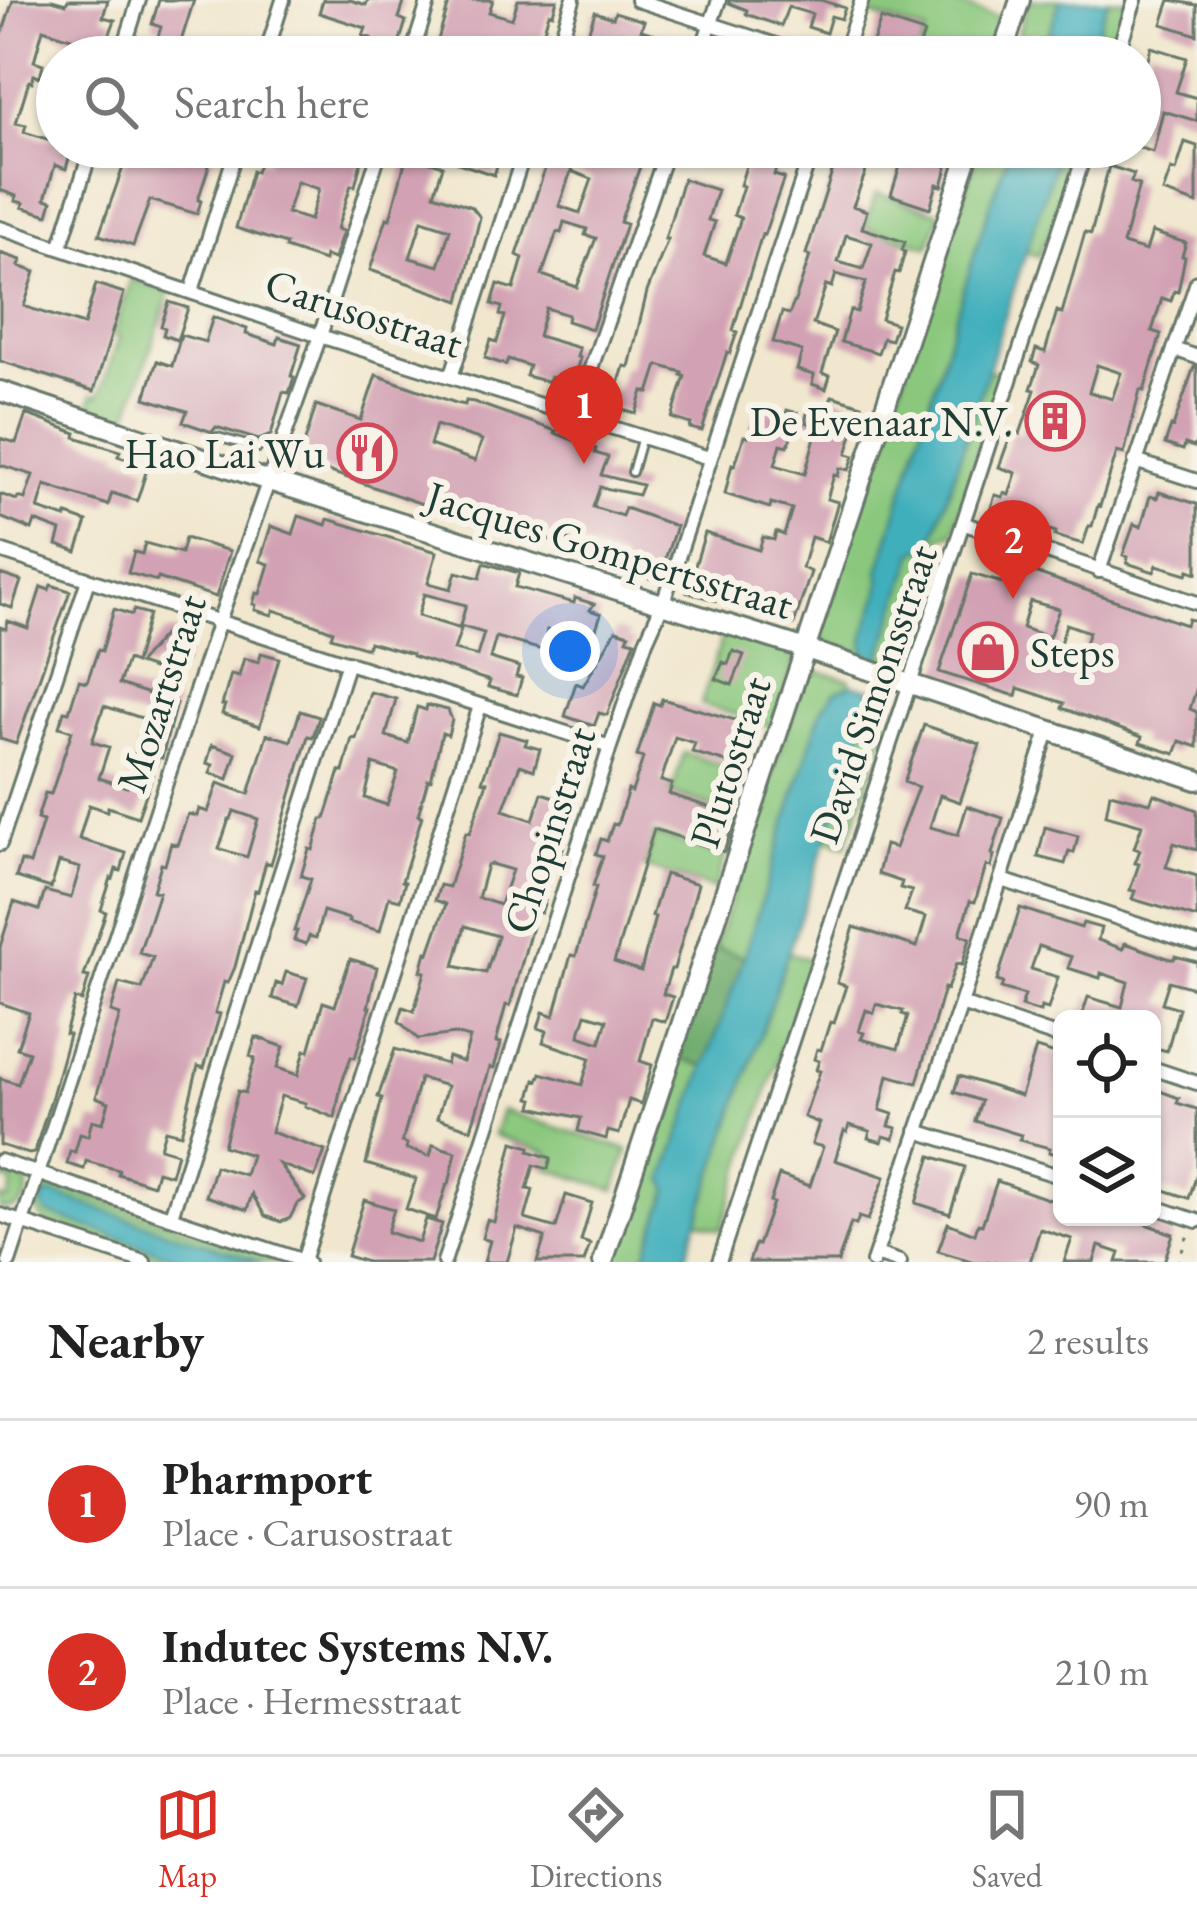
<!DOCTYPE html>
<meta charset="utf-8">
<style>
body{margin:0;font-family:"EB Garamond",serif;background:#f2f2f2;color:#222}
.controls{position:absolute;right:36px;bottom:36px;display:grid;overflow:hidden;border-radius:18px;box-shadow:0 3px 9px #0004}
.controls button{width:108px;height:108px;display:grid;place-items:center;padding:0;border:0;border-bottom:3px solid #e0e0e0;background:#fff;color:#222;font:60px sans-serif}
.you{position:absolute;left:570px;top:651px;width:42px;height:42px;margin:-30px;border:9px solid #fff;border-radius:50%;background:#1a73e8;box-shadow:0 0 0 18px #1a73e833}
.badge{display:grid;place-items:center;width:78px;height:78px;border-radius:50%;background:#d93025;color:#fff;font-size:39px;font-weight:700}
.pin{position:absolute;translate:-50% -99px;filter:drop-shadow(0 3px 6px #0008)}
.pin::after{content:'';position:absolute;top:63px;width:42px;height:36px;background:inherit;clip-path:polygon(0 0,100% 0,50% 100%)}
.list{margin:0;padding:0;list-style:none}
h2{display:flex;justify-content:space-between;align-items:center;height:156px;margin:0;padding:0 48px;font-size:51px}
h2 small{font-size:39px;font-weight:400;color:#767676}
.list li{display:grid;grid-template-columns:78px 1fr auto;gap:36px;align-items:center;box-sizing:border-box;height:168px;padding:0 48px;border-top:3px solid #e0e0e0}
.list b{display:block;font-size:45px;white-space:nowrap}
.list p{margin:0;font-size:39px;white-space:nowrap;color:#767676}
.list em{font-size:39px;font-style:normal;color:#767676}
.icon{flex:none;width:66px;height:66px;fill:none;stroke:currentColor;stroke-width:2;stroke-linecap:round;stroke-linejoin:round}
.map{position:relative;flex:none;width:1197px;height:1262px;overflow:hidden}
.search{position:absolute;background:#fff;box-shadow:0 3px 9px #0004;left:36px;right:36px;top:36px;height:132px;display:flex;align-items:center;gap:30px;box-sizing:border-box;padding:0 42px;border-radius:66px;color:#767676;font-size:45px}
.sheet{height:492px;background:#fff}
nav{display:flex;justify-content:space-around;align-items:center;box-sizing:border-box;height:168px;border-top:3px solid #e0e0e0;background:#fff;font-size:33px;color:#767676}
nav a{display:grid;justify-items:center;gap:6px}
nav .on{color:#d93025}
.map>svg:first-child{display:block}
.green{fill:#8bc87e;stroke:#558259;stroke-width:3}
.forest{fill:#70ac6d;stroke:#487450;stroke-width:3}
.water{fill:#40afbc;stroke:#307678;stroke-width:3}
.building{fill:#d2a2b4;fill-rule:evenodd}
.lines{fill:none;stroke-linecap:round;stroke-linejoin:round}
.lane-casing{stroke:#68786a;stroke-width:12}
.street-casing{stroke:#68786a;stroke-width:18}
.secondary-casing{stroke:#68786a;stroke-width:24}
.path{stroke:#68786a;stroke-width:3;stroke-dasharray:3 9;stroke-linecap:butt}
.lane{stroke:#fff;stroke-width:6}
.street{stroke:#fff;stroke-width:12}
.secondary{stroke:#fff;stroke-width:18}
.labels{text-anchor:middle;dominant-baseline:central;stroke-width:12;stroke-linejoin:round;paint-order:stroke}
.street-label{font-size:42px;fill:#1f3d34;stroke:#f7f3e8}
.poi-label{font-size:42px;fill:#1f3d34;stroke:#f7f3e8;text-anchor:end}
</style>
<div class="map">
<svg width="1197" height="1262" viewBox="0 0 1197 1262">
<rect width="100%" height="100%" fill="#f7f3e8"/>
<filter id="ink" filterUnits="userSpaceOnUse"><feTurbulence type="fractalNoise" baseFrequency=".00833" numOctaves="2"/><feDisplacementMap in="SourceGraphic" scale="24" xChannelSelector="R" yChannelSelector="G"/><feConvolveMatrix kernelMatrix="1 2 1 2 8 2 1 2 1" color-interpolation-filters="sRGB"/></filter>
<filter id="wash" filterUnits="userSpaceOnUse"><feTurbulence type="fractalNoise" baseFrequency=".004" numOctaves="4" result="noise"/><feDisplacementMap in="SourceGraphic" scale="48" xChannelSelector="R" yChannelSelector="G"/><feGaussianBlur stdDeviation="2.7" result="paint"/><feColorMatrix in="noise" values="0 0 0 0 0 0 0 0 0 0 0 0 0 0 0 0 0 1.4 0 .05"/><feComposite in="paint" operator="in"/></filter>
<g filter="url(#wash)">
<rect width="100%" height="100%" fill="#f1e7ce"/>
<path class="green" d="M869,0H942L1006,20L993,57H918L926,32L865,13Z
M1029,0H1060L1041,57H1010Z
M1108,0H1127L1109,57H1089Z
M980,147H1010L979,239L879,571C886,600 860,625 865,654L826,643L819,633Z
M1060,147H1080L1059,214L1038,256L1025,252Z
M876,193L940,213L929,247L865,227Z
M131,279L170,292L125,425L88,412L92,395L99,396L119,338L114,335Z
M988,370L1003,374L953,533L941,537L895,663L880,659L915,551L932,543Z
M724,632L787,651L792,657L793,665L773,727L701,704Z
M812,670L849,679L852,684L835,692L821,710L744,957L715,947L805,677Z
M866,688L882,689L894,694L895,707L846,846L826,840L871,707L872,695Z
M684,753L752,775L739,815L671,793Z
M655,835L725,857L715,889L645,867Z
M788,952L811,960L721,1230L697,1221Z
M676,1057L705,1066L665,1179L669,1188L643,1262H608Z
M502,1110L628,1150L615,1190L545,1168L549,1153L494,1135Z
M0,1166C4,1168 18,1172 21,1175C36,1188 25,1214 0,1209V1198L8,1200L13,1183L0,1178Z
M52,1184L288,1262H261L49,1194L47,1213L188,1262H163L54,1226L44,1221L35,1209L42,1188Z"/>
<path class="forest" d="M715,947L744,957L705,1066L676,1057Z"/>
<path class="water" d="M1060,0H1108L1089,57H1041Z
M1010,147H1060L932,543L915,552L880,659L865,654C859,625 886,600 879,571L979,239Z
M852,684L866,688L872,695L871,707L684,1262H643L669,1189L664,1179L744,957L821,710L835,692Z
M54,1194L261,1262H188L46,1213L41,1204L44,1196Z"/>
<g id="blocks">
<path class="building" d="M13,0H52L66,4L68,0H108L103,17L115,20L101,57H65L71,38L43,29L34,61L43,64L40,77L34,75L32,82L29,81L16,123L26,125L24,132L57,142V147H72L66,169L55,165L45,199L52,201L48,215L22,207L24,203L15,201L16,196L0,190V40Z
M159,0H194L176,57H155L157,50H154L161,27L152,24Z
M323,0H350L366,5L368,0H405L399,18L406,21L395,57H366L371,38L363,36L366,28L319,13Z
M450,0H493L489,12L512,19L518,0H557L553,14L549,13L536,57H445L434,53Z
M729,0H821L845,8L841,19L831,16L826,33L808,27L812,14L788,7L781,26L746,14L747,10L729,3Z
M1170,0L1197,5V35L1162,24Z
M595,12L613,18L615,12L644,21L641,30L680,42L675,57H629L585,42Z
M881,19L924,33L916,57H899L871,48Z
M1151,47L1187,58L1176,92L1197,98V121L1163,111L1153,152L1140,148V93Z
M1185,142L1197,146V204L1163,192L1171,169L1176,171Z
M107,147H215L198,200L201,201L197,214L150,200L133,246L99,235L127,156L107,149Z
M272,147H365L355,186L351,185L337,229L343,231L334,259L325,256L324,261L285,248L286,244L236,228L252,171L256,172L260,161L267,163ZM297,182L319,189L310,220L287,213Z
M463,147H489L502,151L494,175L458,163Z
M552,147H647L620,222L626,224L592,329L567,321L568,315L546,308L538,336L579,348L577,357L580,358L573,381L566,378L565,382L550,377L548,382L526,376L529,366L508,359L506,365L485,358L491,340L497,342L505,316L500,315L502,307L492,304L498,284L514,289L523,258L517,255ZM571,171L592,179L580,213L559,206ZM564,222L587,229L585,235L596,238L577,287L542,275L557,232L561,233Z
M706,147H783L774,175L784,178L764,235L762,234L733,330L737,332L730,353L727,352L702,431L690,428L691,424L672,418L685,376L681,375L682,372L658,365L649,393L643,391L636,414L606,405L611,390L616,392L624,366L629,367L647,292L668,239H665L683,179L717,190L708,220L715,222L704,256L726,263L741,218L734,215L743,186L740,185L747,163L706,149Z
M840,147H875L853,206L867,211L862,228L905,242L902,250L905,252L899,273L895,272L881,319L896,324L891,340L883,338L878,353L841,342L850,310L857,312L866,282L836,274L832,287L826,285L813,324L835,332L822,373L830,376L826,389L812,384L814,375L797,370L802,351L773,342L782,312L789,314L796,298L810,256L806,254ZM846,235L872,243L863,269L838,262Z
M906,147H952L942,186L937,184L930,208L891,195Z
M407,154L443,166L434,194L472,207L480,217L460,301L370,270L387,218L390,219ZM422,220L450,229L439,266L410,258Z
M1109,166L1134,174L1131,182L1139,185L1123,244L1146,251L1152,232L1186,243L1182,256L1185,257L1178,292L1174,291L1171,301L1162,298L1152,331L1161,334L1144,391L1140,390L1124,454L1117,452L1100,506L1098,505L1092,526H1089L1083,544L1055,536L1056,532L997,514L998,510L991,508L995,495L1003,497L1004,493L1009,495L1016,473L999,467L1012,431L1020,434L1035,390L1031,389L1039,365L1032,362L1036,349L1045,352L1057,311L1062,313L1085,232L1091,234ZM1097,365L1121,373L1112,399L1089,392Z
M0,253L21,260L19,266L35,272L24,306L32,309L84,325L96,284L124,293L94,391L0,361Z
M169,302L188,308L177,340L163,335L165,328L161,326Z
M213,317L247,329L246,334L277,344L279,337L301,344L291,376L294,377L289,393L283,392L271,435L259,440L216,427L212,432L183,422L187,411L145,398L157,361L172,366L181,335L205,342Z
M1194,367H1197V439L1194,447L1185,444L1183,450L1165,444L1171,426L1173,427Z
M376,375L456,403L465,405L466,401L474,402L556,431L555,433L596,449L595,453L608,457L601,475L642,485L638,495L600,487L593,507L622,516L625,508L676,526L658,581L621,568L624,560L565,539L563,545L536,536L535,539L495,525L494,529L299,461L316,405L361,420ZM436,425L482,440L475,461L430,445Z
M832,396L862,405L847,454L854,456L849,470L840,468L838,476L834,475L827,499L838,502L826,542L811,537L802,568L811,572L794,624L687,592L705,533L759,550L763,537L774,540L776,532L784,535L792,509L771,503L770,508L725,494L732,464L735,465L744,436L748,437L755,416L761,418L764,408L786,414L787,410L798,413L788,446L781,444L775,465L805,474L818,426L805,422L809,406L827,412Z
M26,414L76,433L75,437L120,451L118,456L148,466L137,501L112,493L108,505L45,485L38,509L66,518L67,515L87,522L77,552L57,545L61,531L35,521L32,530L0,517V494L17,500L18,497L25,499L33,475L0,465V438L16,443Z
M1159,492L1197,504V573L1189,570L1187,574L1157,565L1154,572L1127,563L1128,557L1123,555L1134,524L1141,527L1150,496L1157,498Z
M299,516L326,525L328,519L437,552L428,583L451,589L456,572L480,578L484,563L519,573L515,587L574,603L575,598L594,604L590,610L601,614L591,644L547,630L542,650L496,637L490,658L519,667L516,677L522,678L517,695L488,687L490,681L412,656V654L369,642L367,648L331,637L333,631L295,617L274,610L272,615L255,610L256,605L253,604L256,593L260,594L269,564L260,561L271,526L293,534ZM424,594L466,605L460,626L484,633L477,656L454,650L461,629L418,616Z
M185,538L230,551L216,597L158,578L157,581L128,573L134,552L142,554L145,543L181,553Z
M1011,564L1186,625L1188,619L1197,621V687L1190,709L1197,712V747L1180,741L1175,754L1140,743L1142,737L1062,708L1064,703L1018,688L1016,696L939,672L972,574L1006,584ZM1030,601L1059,609L1049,637L1022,628ZM1066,624L1089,632L1079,660L1057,653Z
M0,574L21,581L12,608L0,604Z
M51,585L70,591L16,744L0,739V627L6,629L8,621L28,628L41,587L49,590Z
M114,609L132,615L134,610L149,614L135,663L127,660L119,684L176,703L162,758L159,757L138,817L108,807L107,811L89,805L79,839L126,853L121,871L116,869L113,879L111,878L101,910L106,912L84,976L89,977L82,1001L75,999L65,1034L69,1035L52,1096L34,1153L29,1154L0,1145V1078L18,1084L29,1052L17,1048L29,1013L0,1003V947L14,902L39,910L45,891L71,898L80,868L59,862L51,888L16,877L21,861L30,864L43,821L37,819L45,793L51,794L72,731L59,727L64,711L69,712L79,680L87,682L98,650L102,651ZM104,706L145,719L127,787L99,778L109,747L92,742Z
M616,630L629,634L627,639L635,641L607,715L599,713L594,726L565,716L576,683L583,686Z
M171,631L189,636L186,660L180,669L155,662L153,669L138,664L164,634Z
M733,651L744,655L732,685L716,679L723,662L728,664Z
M261,653L279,658L260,726L222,714L225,705H222L231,674L239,676L244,658L259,662Z
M370,692L396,699L386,736L408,743L417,707L426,710L427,705L448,710L452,720L448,735L442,733L431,780L428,779L418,815L422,816L402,881L405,882L400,900L389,897L380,931L348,922L349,919L323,911L316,938L309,936L306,944L294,940L297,931H294L311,879L301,876L309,849L313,850L322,819H325L329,807L340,771L343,772L352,738L356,739ZM373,764L398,772L387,805L365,798Z
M662,699L749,724L736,765L692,752L695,743L675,737L661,781L672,784L669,794L736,816L724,852L654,829L614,962L641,971L655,917L652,916L665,874L698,884L674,969H671L663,994L673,997L665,1022L652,1018L640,1061L652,1065L641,1104L629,1100L619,1134L608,1131L606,1139L578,1131L581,1118L532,1107L534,1099L530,1098L535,1080L538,1081L541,1073L582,1085L590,1058L543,1042L547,1031L538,1028L543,1012L554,1016L571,955L576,956L596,887L593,886L603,856L596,854L601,839L607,841L613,824L617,825L628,790L632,792L643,758L637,756L654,703L660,705ZM586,1014L607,1020L600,1043L579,1036Z
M300,711L319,717L313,737L308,736L271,864L266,862L258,891L255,890L235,967L228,983L224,982L215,1013L220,1014L204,1068L198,1066L181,1134L165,1130L160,1148L177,1153L171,1175L157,1171L153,1185L118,1174L119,1170L86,1161L84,1169L67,1164L70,1151L75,1152L80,1134L88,1136L92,1120L103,1123L109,1102L96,1097L120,1015L111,1012L119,983L142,989L153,957L139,953L159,892L153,891L161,864L165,865L171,843L177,845L188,814L197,816L199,809L208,812L218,783L249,794L267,734L291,741ZM234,811L258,819L247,857L219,849L229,819H231Z
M924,725L980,744L960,802L940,795L930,827L958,835L967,806L1003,818L992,854L994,855L991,867L986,866L975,902L970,901L960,934L970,938L962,965L956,964L947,989L944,988L917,1083L888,1075L880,1110L893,1114L889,1126L897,1128L894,1139L884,1136L882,1142L868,1138L870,1131L849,1125L847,1132L844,1131L835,1160L885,1177L868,1220L859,1217L856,1225L851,1223L838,1262H749L755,1244L758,1245L773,1203L770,1202L779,1175L810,1186L823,1147L812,1144L819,1123L804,1117L820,1071L816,1070L819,1061L814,1059L817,1049L821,1050L830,1022L834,1023L846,986L837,983L854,927L917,947L926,917L905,911L912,891L900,888L902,882L878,874L885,845L895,848L918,787L904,782ZM876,1004L903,1011L902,1014L908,1016L898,1049L861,1039L864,1033L859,1031L866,1010L874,1013Z
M499,732L527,740L525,745L540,749L534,770L520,765L503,810L533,820L542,793L571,802L562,830L568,832L559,860L548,856L538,889L541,890L538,898L545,901L541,913L536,912L510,1006L506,1005L496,1042L501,1043L494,1068L490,1067L471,1129L437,1118L447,1086L420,1078L402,1142L407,1144L406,1149L430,1156L433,1145L456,1152L449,1184H447L436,1219L406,1209L416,1179L366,1164L382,1098L378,1097L395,1049L446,1064L448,1057L463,1062L470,1038L455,1034L418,1039L399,1021L403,1007L414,1011L425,972L421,971L426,952L429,953L446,904L435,900L440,885L449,887L466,832L470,833L487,782L482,781ZM491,864L512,870L500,905L478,898L487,865ZM465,926L498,936L486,973L454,966Z
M212,745L236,753L228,779L210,773L213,765L207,763Z
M1110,793L1150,803L1154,794L1197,810V850L1174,843L1166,867L1197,876V918L1132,899L1135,891L1130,890L1139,864L1135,863L1140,850L1134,848L1142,825L1106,815Z
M1045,827L1078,836L1074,853L1069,851L1065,864L1038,857Z
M1020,908L1081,928L1083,923L1101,928L1098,940L1123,949L1125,943L1170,959H1174L1175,956L1197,962V989L1169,981L1162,1003L1179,1008L1167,1051L1152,1047V1019H1081L1088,997L1122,1007L1128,982L1101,973L1100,978L1068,968L1072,957L1039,946L1031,969L1058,977L1048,1009L1041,1007L1040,1012L1021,1006L1025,995L1001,988L1003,983L997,981Z
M350,959L377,967L368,1007H370L355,1058L351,1057L341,1085L335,1118L305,1106L306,1103L281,1096L271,1132L325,1151L315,1177L279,1164L305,1199L297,1204L290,1218L281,1222L265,1216L252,1194L247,1210L206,1196L215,1166L245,1175L251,1155L223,1146L238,1091L245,1093L255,1058L250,1056L256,1037L284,1047L277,1068L298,1075L305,1050L309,1051L323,1002L335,1006Z
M286,972L307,978L298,1006L272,998L276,983L282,985Z
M1036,1048L1062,1056V1156L1049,1152L1050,1148L1019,1140L1021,1135L975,1121L981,1101L954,1092L959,1076L1021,1096Z
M1152,1088L1179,1098L1177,1103L1197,1109V1174L1189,1198L1152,1186Z
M513,1142L530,1147L529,1151L551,1158L548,1169L534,1165L527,1189L533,1190L525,1219L556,1228L566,1195L592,1203L581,1241L590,1244L584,1262H537L545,1237L517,1228L507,1262H484L490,1241L482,1238L487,1220L494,1222Z
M931,1156L965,1167L950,1214L916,1203Z
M997,1181L1062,1204V1217H1127L1173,1234L1164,1262H1117L1120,1253L1099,1246L1094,1262H1064L1072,1239L1040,1229L1030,1262H975L938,1251L948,1223L975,1234L978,1224L982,1225Z
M364,1200L394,1209L387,1232L419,1242L426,1219L442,1224L430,1262H367L347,1256Z"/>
</g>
</g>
<g filter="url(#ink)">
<use href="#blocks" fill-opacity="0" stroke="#68786a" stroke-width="3"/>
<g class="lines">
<defs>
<path id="lane" d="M209,457L217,437L258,448
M632,472L641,440"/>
<path id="street" d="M637,0L813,57
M121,57L139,0
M265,57L283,0
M411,57L429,0
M555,57L573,0
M699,57L719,0
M843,57L862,0
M1116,57L1135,0
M0,228L320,336L709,458
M60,248L92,147
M192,291L237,147
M1174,349L1197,357
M451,377L526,147
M575,414L668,147
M1135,461L1197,481
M965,524L1197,603
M0,551L610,747
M1099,571L1197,282
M0,844L88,580
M1002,880L1197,944
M961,1004L1062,1038
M1152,1068L1197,1083
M917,1131L1062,1177
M0,1161L307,1262
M1152,1206L1197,1221
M0,1215L144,1262
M171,1216L348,662
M876,1254L900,1262
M303,1261L480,706
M9,1262L219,621L320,336L381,147
M444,1262L610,747L646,641L663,603L813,147
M719,1262C841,890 966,519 1087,147
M873,1262L961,1004L1048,731"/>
<path id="secondary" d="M1001,57L1020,0
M0,391L269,481L806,649L1197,780
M603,1262L971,147"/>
</defs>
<use href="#lane" class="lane-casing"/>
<use href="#street" class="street-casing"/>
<use href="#secondary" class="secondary-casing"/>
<path class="path" d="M1178,1262L1189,1232"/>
<use href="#lane" class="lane"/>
<use href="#street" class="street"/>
<use href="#secondary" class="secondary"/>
</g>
</g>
<defs>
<symbol id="building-ring" viewBox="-11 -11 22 22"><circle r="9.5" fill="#f7f3e8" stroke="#d1495b" stroke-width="1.5"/><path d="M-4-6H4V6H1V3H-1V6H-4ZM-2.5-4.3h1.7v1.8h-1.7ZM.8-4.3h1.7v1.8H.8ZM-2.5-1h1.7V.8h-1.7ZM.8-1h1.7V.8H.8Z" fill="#d1495b"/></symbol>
<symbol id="restaurant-ring" viewBox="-11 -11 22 22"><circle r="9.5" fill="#f7f3e8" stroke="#d1495b" stroke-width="1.5"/><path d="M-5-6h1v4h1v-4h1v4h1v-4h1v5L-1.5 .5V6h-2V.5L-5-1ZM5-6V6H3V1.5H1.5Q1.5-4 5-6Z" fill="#d1495b"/></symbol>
<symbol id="shop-ring" viewBox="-11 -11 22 22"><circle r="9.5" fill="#f7f3e8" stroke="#d1495b" stroke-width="1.5"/><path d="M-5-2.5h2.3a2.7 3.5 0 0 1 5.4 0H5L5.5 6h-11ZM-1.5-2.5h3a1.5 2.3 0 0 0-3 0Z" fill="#d1495b"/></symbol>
</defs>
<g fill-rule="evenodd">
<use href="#building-ring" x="1022" y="388" width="66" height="66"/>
<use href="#restaurant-ring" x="334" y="420" width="66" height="66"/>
<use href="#shop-ring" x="955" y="619" width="66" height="66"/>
</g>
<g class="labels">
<g class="street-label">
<text transform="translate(364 313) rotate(18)">Carusostraat</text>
<text transform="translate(610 550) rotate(17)">Jacques Gompertsstraat</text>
<text transform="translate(161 693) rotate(-72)">Mozartstraat</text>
<text transform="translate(873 694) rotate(-71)">David Simonsstraat</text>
<text transform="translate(730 762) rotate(-72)">Plutostraat</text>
<text transform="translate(549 830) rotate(-72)">Chopinstraat</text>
</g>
<g class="poi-label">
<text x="1013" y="421">De Evenaar N.V.</text>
<text x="325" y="453">Hao Lai Wu</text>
<text x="1030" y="652" text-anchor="start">Steps</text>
</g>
</g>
</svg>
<div class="controls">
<button><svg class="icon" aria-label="locate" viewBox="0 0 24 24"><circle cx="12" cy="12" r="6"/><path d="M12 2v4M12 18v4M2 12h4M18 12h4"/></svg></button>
<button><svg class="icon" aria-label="layers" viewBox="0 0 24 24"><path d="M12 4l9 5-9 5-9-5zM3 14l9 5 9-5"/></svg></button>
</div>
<div class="you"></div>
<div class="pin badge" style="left:584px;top:464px">1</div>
<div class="pin badge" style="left:1013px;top:599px">2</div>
<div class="search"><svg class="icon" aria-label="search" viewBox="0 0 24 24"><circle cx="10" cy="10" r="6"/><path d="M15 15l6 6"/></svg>Search here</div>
</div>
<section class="sheet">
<h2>Nearby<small>2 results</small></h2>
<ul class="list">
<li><span class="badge">1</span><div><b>Pharmport</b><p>Place · Carusostraat</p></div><em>90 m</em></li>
<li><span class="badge">2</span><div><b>Indutec Systems N.V.</b><p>Place · Hermesstraat</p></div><em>210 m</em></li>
</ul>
</section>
<nav>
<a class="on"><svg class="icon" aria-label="map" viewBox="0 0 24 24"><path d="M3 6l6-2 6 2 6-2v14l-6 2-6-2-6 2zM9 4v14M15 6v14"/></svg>Map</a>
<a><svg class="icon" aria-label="directions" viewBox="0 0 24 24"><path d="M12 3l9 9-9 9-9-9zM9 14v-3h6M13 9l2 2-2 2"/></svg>Directions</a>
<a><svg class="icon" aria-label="saved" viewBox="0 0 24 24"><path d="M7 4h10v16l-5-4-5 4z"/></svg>Saved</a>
</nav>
